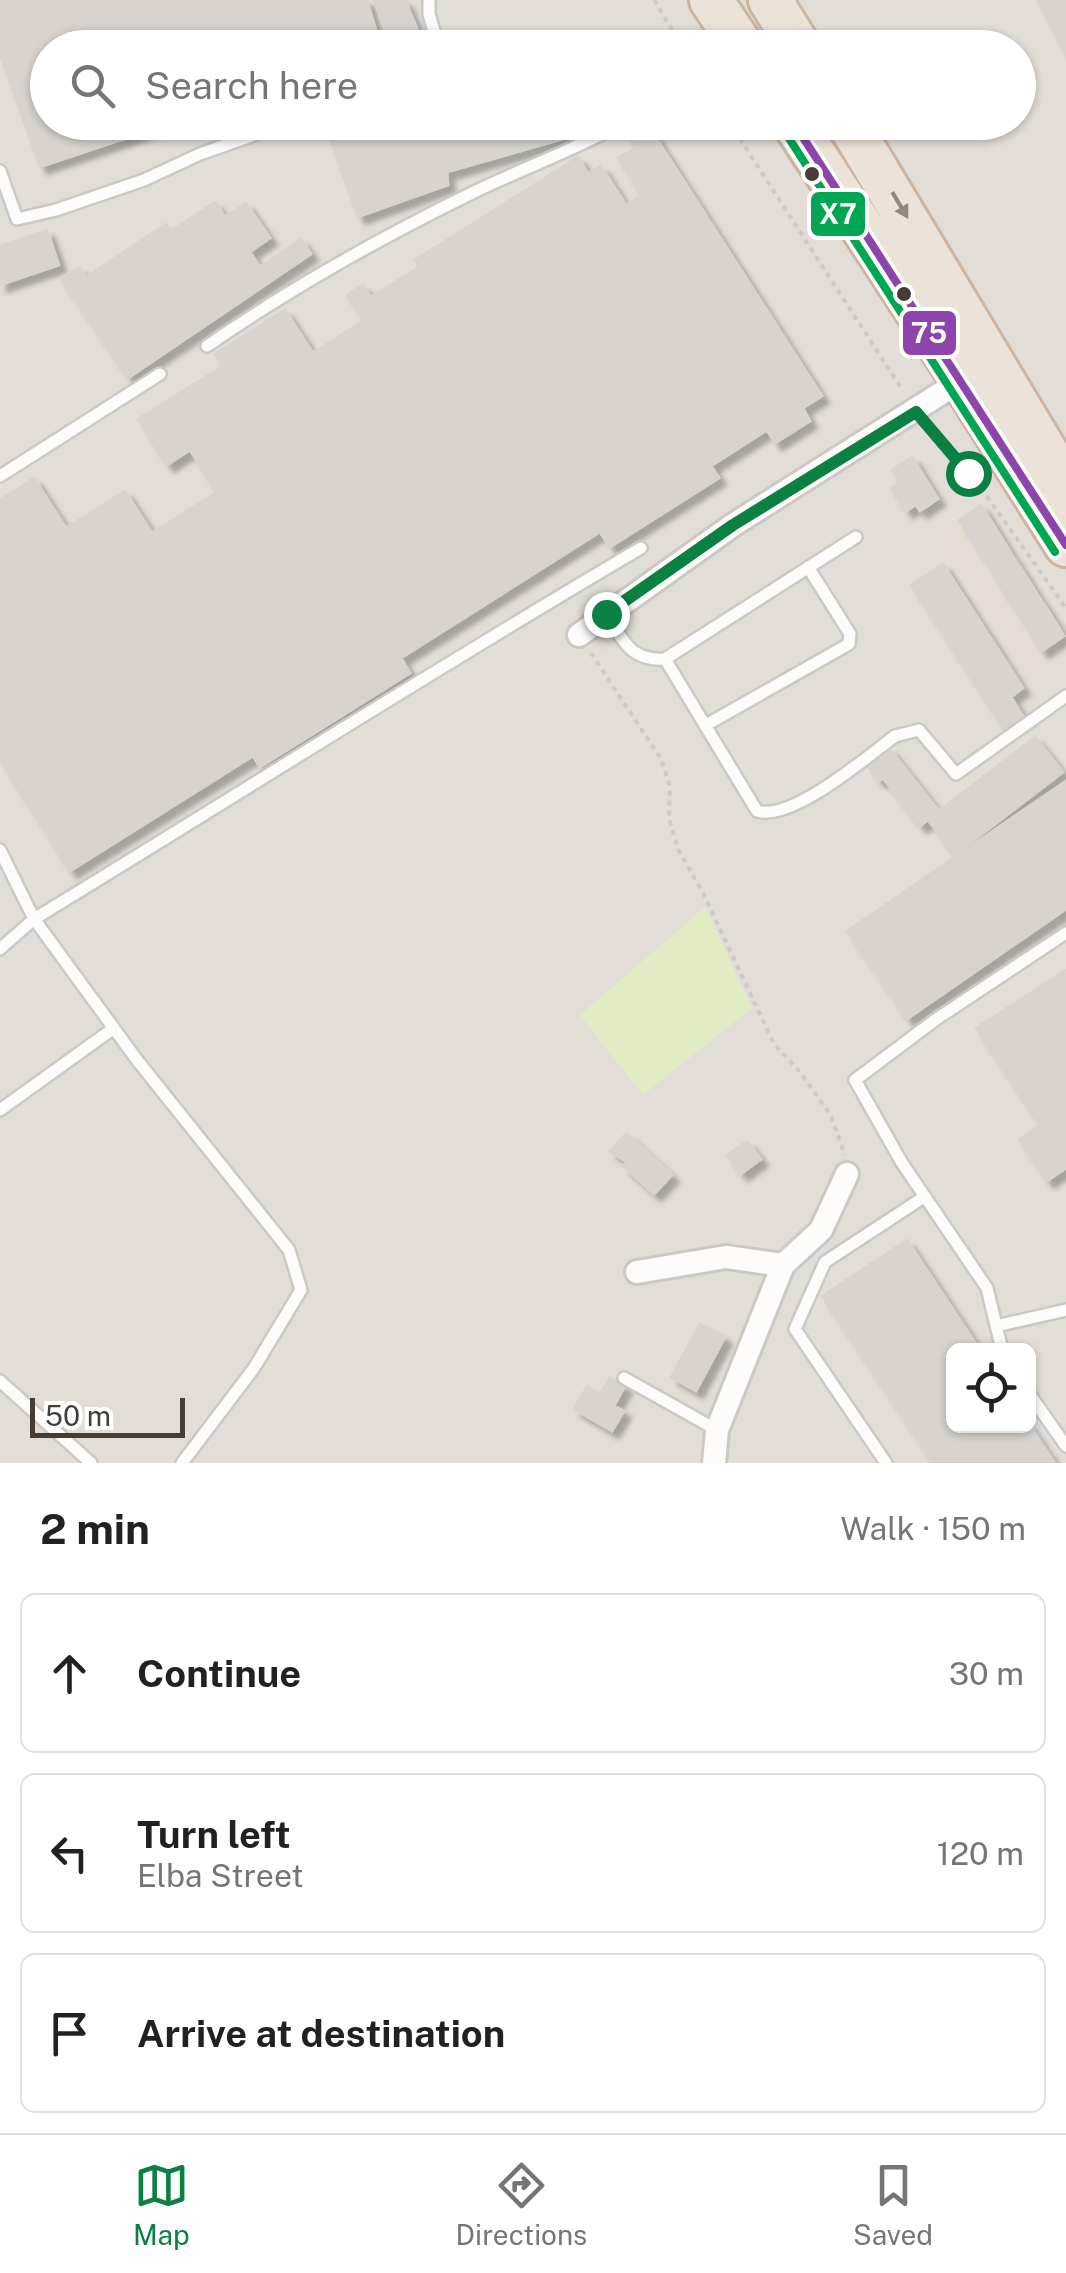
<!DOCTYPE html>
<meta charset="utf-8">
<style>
body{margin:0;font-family:"Public Sans",sans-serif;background:#f6f6f6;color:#202124}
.controls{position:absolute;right:30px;bottom:30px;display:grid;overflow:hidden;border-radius:15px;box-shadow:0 2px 8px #0004}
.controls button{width:90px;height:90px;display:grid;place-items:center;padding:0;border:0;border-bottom:2px solid #e0e0e0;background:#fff;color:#202124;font:50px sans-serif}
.scale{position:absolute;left:30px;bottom:25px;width:155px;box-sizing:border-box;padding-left:10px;border:5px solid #463c33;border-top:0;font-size:28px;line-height:35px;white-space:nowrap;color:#463c33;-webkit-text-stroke:8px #fff;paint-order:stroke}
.stop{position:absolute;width:30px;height:30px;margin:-22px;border:8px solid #0b8043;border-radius:50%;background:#fff}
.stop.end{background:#0b8043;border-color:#fff;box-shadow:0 2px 10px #0008}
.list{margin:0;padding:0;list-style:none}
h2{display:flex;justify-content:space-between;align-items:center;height:130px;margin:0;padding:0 40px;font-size:42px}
h2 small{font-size:32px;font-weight:400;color:#757577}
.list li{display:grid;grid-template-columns:65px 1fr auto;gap:30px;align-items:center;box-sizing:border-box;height:160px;margin:0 20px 20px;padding:0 20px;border:2px solid #e0e0e0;border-radius:15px}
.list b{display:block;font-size:38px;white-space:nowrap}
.list p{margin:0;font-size:32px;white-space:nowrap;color:#757577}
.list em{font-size:32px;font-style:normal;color:#757577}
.icon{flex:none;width:55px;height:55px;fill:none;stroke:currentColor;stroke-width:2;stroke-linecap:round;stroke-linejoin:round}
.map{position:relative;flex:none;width:1066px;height:1463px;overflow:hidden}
.search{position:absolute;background:#fff;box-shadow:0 2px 8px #0004;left:30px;right:30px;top:30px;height:110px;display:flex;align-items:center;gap:25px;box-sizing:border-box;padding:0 35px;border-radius:55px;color:#757577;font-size:38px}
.sheet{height:670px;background:#fff}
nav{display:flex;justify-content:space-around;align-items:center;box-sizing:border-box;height:140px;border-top:2px solid #e0e0e0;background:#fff;font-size:28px;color:#757577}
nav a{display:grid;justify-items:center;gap:5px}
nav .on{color:#0b8043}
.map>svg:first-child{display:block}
.residential{fill:#e5ddd4}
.industrial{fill:#e3ddd8;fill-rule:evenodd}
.green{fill:#e2ecc4}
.building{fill:#d8d3ce;stroke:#d8d3cd;stroke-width:2.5;filter:url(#shadow)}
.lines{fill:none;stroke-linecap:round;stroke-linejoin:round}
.lane-casing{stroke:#ccc8c3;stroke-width:16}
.street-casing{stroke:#ccc8c3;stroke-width:28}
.highway-casing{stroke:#cbb5a0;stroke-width:48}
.path{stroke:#cecac6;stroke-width:4;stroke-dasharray:5 5;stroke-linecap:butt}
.lane{stroke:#fdfcfb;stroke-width:11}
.street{stroke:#fdfcfb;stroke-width:22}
.highway{stroke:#ece3d8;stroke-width:42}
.bus-1-casing{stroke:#fff;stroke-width:15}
.bus-2-casing{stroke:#fff;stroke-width:15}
.bus-1{stroke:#8e44ad;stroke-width:8}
.bus-2{stroke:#00a651;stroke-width:8}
.oneway{fill:#91877d}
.route{stroke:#0b8043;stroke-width:12}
.bus-dot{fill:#463c33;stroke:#fff;stroke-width:4}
.line-badge{stroke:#fff;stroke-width:4}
.badge-label{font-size:28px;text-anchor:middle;font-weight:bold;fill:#fff}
</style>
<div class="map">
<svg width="1066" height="1463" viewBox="0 0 1066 1463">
<defs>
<filter id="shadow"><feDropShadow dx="7" dy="7" stdDeviation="2.5" flood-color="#0004"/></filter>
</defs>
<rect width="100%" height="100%" fill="#f0ece7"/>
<path class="residential" d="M985,497L1066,620V660L1027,686L933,533Z"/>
<path class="industrial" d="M0,0H1066V620L985,498L933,533L1027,685L1066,660V1463H0ZM48,48H1018V122H48ZM954,1350H1028V1426H954Z"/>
<path class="green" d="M705,907L752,1008L643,1095L580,1015Z"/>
<path class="building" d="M0,0H367L381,48H48V122H174L40,167L0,54Z
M374,0H405L421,38L392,47Z
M1037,0H1066V56Z
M350,122H595L576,135L447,172L448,185L358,217L327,131Z
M646,122L822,396L803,408L810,421L775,443L767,430L711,466L719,478L610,547L600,532L401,658L410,673L260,767L253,756L70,871L0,760V500L34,478L66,528L125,491L152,533L217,492L190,450L167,465L138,419L223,366L215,354L285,310L313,353L364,320L347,295L363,285L371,297L419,267L415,260L578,157L588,174L601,166L626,205L641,195L618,158L635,148L627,135Z
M215,202L225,217L246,203L270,238L250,252L260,267L301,239L311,254L128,378L61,279L79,267L86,277L166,224L171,231Z
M47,230L59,265L0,285V246Z
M912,457L938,499L920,511L916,505L906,511L891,488L900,483L892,470Z
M981,505L990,519L967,533L959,520Z
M990,519L998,532L975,546L967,533Z
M998,532L1006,545L984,559L975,546Z
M1006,545L1014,558L992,572L984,559Z
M1014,558L1023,571L1000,585L992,572Z
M943,564L1023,688L1011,697L1023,716L1004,728L911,585Z
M1023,571L1031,584L1008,599L1000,585Z
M1031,584L1039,597L1017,611L1008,599Z
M1039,597L1048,610L1025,625L1017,611Z
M1048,610L1056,623L1033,638L1025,625Z
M1056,623L1064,636L1042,651L1033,638Z
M1035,737L1063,772L955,855L928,820L920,826L883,778L879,781L867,765L889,748L939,811Z
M1066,781V909L907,1019L847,931Z
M1066,970V1168L1047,1181L1019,1139L1040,1125L976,1028Z
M626,1133L672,1175L654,1194L623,1166L627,1162L610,1151Z
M747,1141L761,1159L741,1174L727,1155Z
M907,1240L980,1350H954V1426H1028V1423L1055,1463H933L822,1296Z
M700,1324L725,1337L696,1391L671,1377Z
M610,1378L625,1386L614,1406L624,1411L612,1431L574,1409L587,1386L600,1394Z"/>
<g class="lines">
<defs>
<path id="lane" d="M429,0V14L439,48
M0,171L17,219L56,210L144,180L200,154L291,122
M207,346C291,288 380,238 472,193C523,168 575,150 625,122
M0,476L160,374
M606,614C624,641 630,661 665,659L856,537
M665,659L757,811C791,822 867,757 895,736L919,730L956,774L1066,696
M706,725L849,644L850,634L808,567
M0,850L34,919L137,1060L289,1250L301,1290L254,1368L182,1463
M0,949L34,919C236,796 436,668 641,548
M0,1110L114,1028
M996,1326L1066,1310
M1002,1350L987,1288L902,1163L855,1080L935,1020L1066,933
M624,1378L717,1430
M0,1381L91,1463
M1028,1392L1066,1446
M886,1463L795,1329L825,1262L924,1197"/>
<path id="street" d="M579,635L733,525L962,380
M783,1265L821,1230L847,1174
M637,1272L726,1257L783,1265L717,1430L714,1463"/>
<path id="highway" d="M711,0L743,48
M770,0L800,48
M793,122L962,380L1066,545
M848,122L1066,485"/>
</defs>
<use href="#lane" class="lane-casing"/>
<use href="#street" class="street-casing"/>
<use href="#highway" class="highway-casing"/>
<path class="path" d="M654,0L683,48
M729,122L903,391
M928,428L981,488L1066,608
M591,653L661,759L670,787L669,818L678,849L704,895L774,1044L800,1072L831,1116L845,1155"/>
<use href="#lane" class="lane"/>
<use href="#street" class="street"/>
<use href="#highway" class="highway"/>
<defs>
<path id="bus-1" d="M793,122L1066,545"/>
<path id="bus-2" d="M783,129L1055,552"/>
</defs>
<use href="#bus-1" class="bus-1-casing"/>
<use href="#bus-2" class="bus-2-casing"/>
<use href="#bus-1" class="bus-1"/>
<use href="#bus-2" class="bus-2"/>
</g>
<defs><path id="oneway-solid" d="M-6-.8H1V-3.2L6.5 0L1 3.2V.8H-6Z" transform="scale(2.5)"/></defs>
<use class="oneway" href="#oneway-solid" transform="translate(900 205) rotate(59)"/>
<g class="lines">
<path class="route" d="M606,614L733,525L916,412L968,473"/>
</g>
<g class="bus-dot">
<circle cx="812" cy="174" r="9"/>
<circle cx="904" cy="294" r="9"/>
</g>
<g class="line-badge">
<rect x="809" y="190" width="58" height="48" rx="10" fill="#00a651"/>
<rect x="901" y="309" width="57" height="48" rx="10" fill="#8e44ad"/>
</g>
<g class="badge-label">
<text x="838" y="224">X7</text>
<text x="929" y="343">75</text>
</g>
</svg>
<div class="controls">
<button><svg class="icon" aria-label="locate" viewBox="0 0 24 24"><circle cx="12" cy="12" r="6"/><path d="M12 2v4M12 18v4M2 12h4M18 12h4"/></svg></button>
</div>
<div class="scale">50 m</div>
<div class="stop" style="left:968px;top:473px"></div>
<div class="stop end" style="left:606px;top:614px"></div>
<div class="search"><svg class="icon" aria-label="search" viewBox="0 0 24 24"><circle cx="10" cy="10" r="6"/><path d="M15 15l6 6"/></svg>Search here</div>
</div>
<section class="sheet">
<h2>2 min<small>Walk · 150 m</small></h2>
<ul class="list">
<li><svg class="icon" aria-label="ahead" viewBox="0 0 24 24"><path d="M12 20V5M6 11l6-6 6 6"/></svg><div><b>Continue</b></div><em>30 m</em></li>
<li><svg class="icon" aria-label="left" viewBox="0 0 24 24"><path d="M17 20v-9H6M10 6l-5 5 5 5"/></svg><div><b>Turn left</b><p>Elba Street</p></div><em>120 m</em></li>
<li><svg class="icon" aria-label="arrive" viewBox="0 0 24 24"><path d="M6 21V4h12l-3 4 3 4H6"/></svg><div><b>Arrive at destination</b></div></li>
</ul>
</section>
<nav>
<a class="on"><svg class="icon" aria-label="map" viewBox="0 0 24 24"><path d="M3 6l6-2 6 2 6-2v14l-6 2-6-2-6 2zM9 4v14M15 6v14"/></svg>Map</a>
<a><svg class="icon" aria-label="directions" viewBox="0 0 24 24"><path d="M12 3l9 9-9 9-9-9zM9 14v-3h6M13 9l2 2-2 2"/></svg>Directions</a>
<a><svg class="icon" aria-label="saved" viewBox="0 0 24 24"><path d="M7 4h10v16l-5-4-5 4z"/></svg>Saved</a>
</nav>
